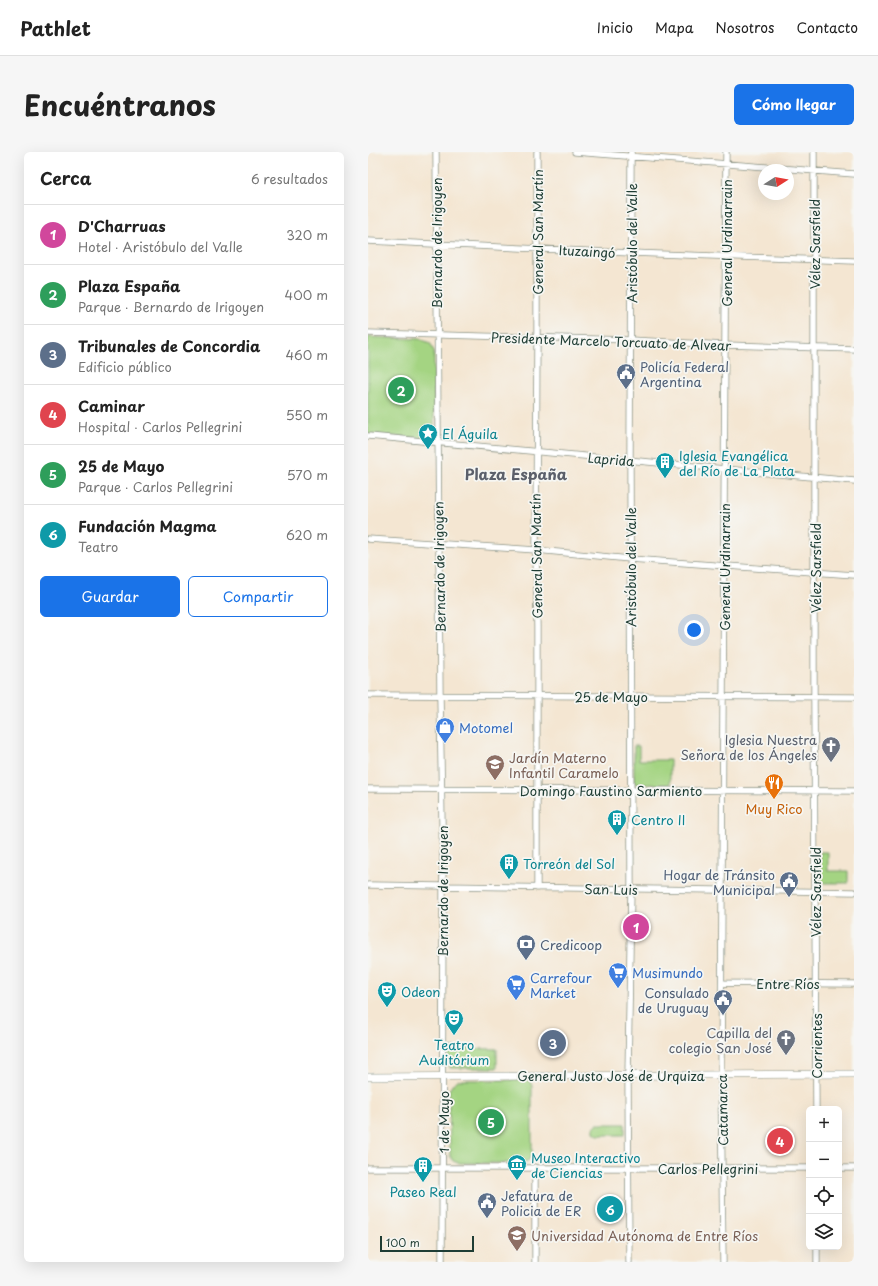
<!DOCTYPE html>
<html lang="es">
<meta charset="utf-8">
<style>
body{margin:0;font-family:"Playpen Sans",sans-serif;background:#f6f6f6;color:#222}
.controls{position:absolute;right:12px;bottom:12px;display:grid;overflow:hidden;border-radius:6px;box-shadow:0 4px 16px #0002}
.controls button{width:36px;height:36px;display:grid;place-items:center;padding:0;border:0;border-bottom:1px solid #e0e0e0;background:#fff;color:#222;font:20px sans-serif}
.compass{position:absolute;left:390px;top:12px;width:36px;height:36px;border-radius:50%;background:#fff;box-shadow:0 4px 16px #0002;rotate:79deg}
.scale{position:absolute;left:12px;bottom:10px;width:94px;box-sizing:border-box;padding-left:4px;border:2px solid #1f3d34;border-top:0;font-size:11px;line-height:14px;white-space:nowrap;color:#1f3d34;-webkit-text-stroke:3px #f6f6f2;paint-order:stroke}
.you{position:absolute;left:326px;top:478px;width:14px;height:14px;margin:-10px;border:3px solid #fff;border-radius:50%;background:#1a73e8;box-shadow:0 0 0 6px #1a73e833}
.badge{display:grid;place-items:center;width:26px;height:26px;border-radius:50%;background:#1a73e8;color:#fff;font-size:13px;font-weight:700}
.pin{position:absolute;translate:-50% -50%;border:2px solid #fff;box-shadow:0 1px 4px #0006}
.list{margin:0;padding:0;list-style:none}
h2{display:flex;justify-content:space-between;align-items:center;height:52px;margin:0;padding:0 16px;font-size:17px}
h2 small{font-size:13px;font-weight:400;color:#767676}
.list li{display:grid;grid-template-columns:26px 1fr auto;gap:12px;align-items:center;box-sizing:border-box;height:60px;padding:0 16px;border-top:1px solid #e0e0e0}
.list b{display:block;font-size:15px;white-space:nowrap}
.list p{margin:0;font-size:13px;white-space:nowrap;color:#767676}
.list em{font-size:13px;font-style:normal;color:#767676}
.actions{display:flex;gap:8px;padding:12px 16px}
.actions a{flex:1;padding:9px 0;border:1px solid #1a73e8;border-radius:6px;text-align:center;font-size:14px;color:#1a73e8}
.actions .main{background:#1a73e8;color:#fff}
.icon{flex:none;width:22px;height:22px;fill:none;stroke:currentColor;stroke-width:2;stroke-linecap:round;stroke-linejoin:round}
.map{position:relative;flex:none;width:486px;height:1110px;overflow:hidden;border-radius:6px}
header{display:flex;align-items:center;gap:24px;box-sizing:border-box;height:56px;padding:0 20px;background:#fff;border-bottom:1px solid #e0e0e0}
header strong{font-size:19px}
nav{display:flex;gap:22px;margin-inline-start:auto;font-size:14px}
.intro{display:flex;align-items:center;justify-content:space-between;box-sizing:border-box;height:96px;padding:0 24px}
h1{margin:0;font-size:28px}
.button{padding:10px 18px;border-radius:6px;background:#1a73e8;color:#fff;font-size:14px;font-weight:700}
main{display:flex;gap:24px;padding:0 24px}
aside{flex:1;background:#fff;border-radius:6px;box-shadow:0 4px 16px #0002}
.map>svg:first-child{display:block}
.green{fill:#a4d482;stroke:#62885b}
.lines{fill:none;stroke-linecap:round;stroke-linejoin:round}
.minor-casing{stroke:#8a9283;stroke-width:7}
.tertiary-casing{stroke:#8a9283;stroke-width:8}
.minor{stroke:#fff;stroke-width:5.5}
.tertiary{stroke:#fff;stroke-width:7}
.labels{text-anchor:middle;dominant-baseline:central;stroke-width:3.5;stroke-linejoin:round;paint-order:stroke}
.street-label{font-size:13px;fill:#1f3d34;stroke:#f6f6f2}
.service-label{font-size:13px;fill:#4e5e75;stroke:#f6f6f2;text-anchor:start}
.culture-label{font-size:13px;fill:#0d838f;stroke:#f6f6f2;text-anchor:start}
.shop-label{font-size:13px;fill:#366cbe;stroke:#f6f6f2;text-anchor:start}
.worship-label{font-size:13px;fill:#5b616d;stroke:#f6f6f2;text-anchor:end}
.education-label{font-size:13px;fill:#785e54;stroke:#f6f6f2;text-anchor:start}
.food-label{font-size:13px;fill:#c56008;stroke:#f6f6f2}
.quarter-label{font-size:15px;font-weight:bold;fill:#5b5f6a;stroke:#f6f6f2}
</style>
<header>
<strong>Pathlet</strong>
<nav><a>Inicio</a><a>Mapa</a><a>Nosotros</a><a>Contacto</a></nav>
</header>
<div class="intro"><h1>Encuéntranos</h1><a class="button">Cómo llegar</a></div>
<main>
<aside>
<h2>Cerca<small>6 resultados</small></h2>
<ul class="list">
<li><span class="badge" style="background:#d1479c">1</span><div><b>D'Charruas</b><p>Hotel · Aristóbulo del Valle</p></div><em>320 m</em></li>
<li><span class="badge" style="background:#2e9e5b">2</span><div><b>Plaza España</b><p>Parque · Bernardo de Irigoyen</p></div><em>400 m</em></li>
<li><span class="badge" style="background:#5c6f8a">3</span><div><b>Tribunales de Concordia</b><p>Edificio público</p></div><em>460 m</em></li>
<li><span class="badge" style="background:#e0444e">4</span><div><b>Caminar</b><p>Hospital · Carlos Pellegrini</p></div><em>550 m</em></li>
<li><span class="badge" style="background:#2e9e5b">5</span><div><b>25 de Mayo</b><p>Parque · Carlos Pellegrini</p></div><em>570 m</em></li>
<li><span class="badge" style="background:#0f9aa8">6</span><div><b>Fundación Magma</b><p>Teatro</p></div><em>620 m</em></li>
</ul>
<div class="actions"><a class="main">Guardar</a><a>Compartir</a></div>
</aside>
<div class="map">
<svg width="486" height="1110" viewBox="0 0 486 1110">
<rect width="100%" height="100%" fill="#f6f6f2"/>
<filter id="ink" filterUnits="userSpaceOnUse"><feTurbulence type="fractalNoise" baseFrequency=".025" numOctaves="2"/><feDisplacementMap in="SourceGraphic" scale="8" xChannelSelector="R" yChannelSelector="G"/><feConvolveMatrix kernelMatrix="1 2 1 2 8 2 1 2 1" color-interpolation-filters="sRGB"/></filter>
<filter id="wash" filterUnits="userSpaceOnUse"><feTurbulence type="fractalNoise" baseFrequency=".012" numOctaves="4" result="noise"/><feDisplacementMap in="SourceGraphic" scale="16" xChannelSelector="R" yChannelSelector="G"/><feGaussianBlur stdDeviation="0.9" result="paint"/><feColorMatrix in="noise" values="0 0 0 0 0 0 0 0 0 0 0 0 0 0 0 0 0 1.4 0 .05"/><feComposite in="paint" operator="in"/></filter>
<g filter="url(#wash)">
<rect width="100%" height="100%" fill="#f4e6d2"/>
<path class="green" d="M0,185L52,187L62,191L66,199V278L62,285L54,287L0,282Z
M266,594H271V608H302V633L268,632L266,631Z
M452,700H460V719H480V731H456L452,727Z
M80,896L129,897V916H82Z
M90,928H159L162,930L164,933V1003L161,1008L155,1011H90L85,1009L82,1004L81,938L85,932Z
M229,972H257V983H230L226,980V975Z"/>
</g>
<g filter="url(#ink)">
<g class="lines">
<defs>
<path id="minor" d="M68,0L72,544L75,734L74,1110
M169,0V185L168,398L169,475V736
M207,0L486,22
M446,0V545L448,957
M0,89L263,101L486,109
M0,181L262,188L357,193L486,197
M0,284L486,329
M0,387L168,398L262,407L486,423
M0,543L486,545
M0,637L486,639
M0,733L486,740
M355,831L486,832
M167,1015V1110
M0,1016H441
M471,1016H486
M449,1095V1110
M261,1110L260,924L263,737L262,309L263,0
M355,1110L353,923L358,0"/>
<path id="tertiary" d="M0,925L486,922"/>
</defs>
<use href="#minor" class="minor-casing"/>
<use href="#tertiary" class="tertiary-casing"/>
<use href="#minor" class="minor"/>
<use href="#tertiary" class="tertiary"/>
</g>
</g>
<defs>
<symbol id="civic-pin" viewBox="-11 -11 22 30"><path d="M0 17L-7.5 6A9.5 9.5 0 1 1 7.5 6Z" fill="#5c6f8a" stroke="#f6f6f2"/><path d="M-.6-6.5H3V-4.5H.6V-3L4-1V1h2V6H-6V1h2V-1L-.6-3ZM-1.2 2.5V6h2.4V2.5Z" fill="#fff"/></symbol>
<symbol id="sight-pin" viewBox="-11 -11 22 30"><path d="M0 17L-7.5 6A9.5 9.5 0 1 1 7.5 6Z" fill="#0f9aa8" stroke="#f6f6f2"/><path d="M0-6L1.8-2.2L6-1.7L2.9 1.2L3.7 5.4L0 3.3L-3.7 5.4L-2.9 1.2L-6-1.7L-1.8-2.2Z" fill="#fff"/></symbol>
<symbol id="building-pin" viewBox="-11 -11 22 30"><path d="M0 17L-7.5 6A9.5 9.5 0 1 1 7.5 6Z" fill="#0f9aa8" stroke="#f6f6f2"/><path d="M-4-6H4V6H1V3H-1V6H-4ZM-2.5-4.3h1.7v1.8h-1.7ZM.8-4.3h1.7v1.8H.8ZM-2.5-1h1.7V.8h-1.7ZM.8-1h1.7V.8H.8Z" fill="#fff"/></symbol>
<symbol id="shop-pin" viewBox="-11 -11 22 30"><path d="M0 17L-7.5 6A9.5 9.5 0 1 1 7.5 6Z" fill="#3f7fe0" stroke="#f6f6f2"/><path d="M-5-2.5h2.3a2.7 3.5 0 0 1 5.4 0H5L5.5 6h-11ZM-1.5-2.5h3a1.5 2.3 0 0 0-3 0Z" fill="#fff"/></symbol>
<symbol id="church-pin" viewBox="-11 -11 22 30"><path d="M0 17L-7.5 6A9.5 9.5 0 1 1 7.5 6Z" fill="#6b7280" stroke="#f6f6f2"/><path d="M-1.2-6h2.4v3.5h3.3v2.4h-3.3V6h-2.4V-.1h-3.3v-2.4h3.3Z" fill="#fff"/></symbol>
<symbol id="school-pin" viewBox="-11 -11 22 30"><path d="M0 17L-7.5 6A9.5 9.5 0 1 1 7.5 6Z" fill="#8d6e63" stroke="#f6f6f2"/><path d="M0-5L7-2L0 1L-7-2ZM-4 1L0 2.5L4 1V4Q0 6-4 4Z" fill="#fff"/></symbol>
<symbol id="restaurant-pin" viewBox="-11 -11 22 30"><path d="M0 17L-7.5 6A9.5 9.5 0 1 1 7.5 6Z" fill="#e8710a" stroke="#f6f6f2"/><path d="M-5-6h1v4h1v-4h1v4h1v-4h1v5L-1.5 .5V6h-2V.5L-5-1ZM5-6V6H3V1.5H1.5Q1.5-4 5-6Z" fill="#fff"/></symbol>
<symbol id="bank-pin" viewBox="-11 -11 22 30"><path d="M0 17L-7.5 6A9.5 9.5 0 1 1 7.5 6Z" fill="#5c6f8a" stroke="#f6f6f2"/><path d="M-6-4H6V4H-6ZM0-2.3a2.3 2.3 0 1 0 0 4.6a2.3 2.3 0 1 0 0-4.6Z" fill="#fff"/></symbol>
<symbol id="supermarket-pin" viewBox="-11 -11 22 30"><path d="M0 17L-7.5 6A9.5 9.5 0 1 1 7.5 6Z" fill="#3f7fe0" stroke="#f6f6f2"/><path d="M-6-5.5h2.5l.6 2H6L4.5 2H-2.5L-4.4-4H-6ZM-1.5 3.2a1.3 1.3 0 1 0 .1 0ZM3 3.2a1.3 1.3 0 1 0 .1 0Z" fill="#fff"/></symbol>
<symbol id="theatre-pin" viewBox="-11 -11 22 30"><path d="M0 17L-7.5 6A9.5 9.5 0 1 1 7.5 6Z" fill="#0f9aa8" stroke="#f6f6f2"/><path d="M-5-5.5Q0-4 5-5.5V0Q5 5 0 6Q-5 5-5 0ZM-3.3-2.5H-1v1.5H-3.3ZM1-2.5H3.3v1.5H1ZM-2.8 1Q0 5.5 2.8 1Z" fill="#fff"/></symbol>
<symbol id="museum-pin" viewBox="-11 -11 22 30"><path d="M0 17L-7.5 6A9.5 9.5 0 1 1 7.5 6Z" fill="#0f9aa8" stroke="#f6f6f2"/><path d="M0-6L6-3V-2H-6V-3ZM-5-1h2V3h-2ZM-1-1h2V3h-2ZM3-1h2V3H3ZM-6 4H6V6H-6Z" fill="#fff"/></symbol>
<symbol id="university-pin" viewBox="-11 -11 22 30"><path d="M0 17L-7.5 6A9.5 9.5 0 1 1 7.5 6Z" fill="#8d6e63" stroke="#f6f6f2"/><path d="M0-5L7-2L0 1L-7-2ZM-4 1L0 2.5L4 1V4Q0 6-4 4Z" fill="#fff"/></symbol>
</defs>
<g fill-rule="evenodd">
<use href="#civic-pin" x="247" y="210" width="22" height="30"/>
<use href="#sight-pin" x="49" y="270" width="22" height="30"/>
<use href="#building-pin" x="286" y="299" width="22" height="30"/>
<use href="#shop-pin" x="66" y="564" width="22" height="30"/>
<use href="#church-pin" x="452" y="583" width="22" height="30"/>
<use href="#school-pin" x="116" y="601" width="22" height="30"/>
<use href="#restaurant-pin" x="395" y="620" width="22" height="30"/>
<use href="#building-pin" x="238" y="656" width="22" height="30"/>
<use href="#building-pin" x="130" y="700" width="22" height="30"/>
<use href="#civic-pin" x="410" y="718" width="22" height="30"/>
<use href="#bank-pin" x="147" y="781" width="22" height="30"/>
<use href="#supermarket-pin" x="239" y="809" width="22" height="30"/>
<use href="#supermarket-pin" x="137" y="821" width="22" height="30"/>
<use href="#theatre-pin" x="8" y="828" width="22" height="30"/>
<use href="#civic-pin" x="344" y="836" width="22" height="30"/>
<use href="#theatre-pin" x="75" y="856" width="22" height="30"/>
<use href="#church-pin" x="407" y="876" width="22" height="30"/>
<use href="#museum-pin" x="138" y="1001" width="22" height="30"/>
<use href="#building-pin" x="44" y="1003" width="22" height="30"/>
<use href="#civic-pin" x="108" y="1039" width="22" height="30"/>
<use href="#university-pin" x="138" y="1072" width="22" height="30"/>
</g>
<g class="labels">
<g class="street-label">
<text transform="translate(169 80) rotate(-90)">General San Martín</text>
<text transform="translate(68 91) rotate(-90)">Bernardo de Irigoyen</text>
<text transform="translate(263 91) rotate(-90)">Aristóbulo del Valle</text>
<text transform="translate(358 91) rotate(-90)">General Urdinarrain</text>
<text transform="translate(446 92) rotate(-90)">Vélez Sarsfield</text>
<text transform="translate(219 99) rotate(3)">Ituzaingó</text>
<text transform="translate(243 189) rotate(2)">Presidente Marcelo Torcuato de Alvear</text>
<text transform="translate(243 307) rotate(5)">Laprida</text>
<text transform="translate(168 404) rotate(-91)">General San Martín</text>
<text transform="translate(71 415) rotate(-91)">Bernardo de Irigoyen</text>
<text transform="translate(262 415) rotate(-90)">Aristóbulo del Valle</text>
<text transform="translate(356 415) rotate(-90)">General Urdinarrain</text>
<text transform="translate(447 416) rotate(-90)">Vélez Sarsfield</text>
<text x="243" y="544">25 de Mayo</text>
<text x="243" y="638">Domingo Faustino Sarmiento</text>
<text transform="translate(243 737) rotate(1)">San Luis</text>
<text transform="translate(74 739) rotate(-90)">Bernardo de Irigoyen</text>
<text transform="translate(447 740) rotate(-90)">Vélez Sarsfield</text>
<text x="420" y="831">Entre Ríos</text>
<text transform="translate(448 894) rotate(-90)">Corrientes</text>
<text x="243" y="923">General Justo José de Urquiza</text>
<text transform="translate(354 958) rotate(-91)">Catamarca</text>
<text transform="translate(75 970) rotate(-90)">1 de Mayo</text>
<text x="340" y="1016">Carlos Pellegrini</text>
</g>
<g class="service-label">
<text x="272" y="214">Policía Federal<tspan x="272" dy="15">Argentina</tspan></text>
<text x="407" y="722" text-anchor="end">Hogar de Tránsito<tspan x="407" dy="15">Municipal</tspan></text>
<text x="172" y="792">Credicoop</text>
<text x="341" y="840" text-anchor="end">Consulado<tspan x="341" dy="15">de Uruguay</tspan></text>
<text x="133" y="1043">Jefatura de<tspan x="133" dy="15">Policia de ER</tspan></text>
</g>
<g class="culture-label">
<text x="74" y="281">El Águila</text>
<text x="311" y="303">Iglesia Evangélica<tspan x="311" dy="15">del Río de La Plata</tspan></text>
<text x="263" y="667">Centro II</text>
<text x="155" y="711">Torreón del Sol</text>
<text x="33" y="839">Odeon</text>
<text x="86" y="892" text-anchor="middle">Teatro<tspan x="86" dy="15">Auditórium</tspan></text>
<text x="163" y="1005">Museo Interactivo<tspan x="163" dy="15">de Ciencias</tspan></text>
<text x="55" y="1039" text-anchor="middle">Paseo Real</text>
</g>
<g class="shop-label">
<text x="91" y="575">Motomel</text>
<text x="264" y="820">Musimundo</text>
<text x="162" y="825">Carrefour<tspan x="162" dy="15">Market</tspan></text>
</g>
<g class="worship-label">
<text x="449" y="587">Iglesia Nuestra<tspan x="449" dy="15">Señora de los Ángeles</tspan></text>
<text x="404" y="880">Capilla del<tspan x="404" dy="15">colegio San José</tspan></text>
</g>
<g class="education-label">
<text x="141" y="605">Jardín Materno<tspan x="141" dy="15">Infantil Caramelo</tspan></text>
<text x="163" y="1083">Universidad Autónoma de Entre Ríos</text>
</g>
<g class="food-label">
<text x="406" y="656">Muy Rico</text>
</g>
<g class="quarter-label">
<text x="148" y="321">Plaza España</text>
</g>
</g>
</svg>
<div class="controls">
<button>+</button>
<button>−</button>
<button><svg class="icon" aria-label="locate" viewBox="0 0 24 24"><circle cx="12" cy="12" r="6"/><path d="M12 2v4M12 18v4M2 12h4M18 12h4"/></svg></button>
<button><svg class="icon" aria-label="layers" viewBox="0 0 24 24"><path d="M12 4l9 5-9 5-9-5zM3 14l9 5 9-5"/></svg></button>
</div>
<svg class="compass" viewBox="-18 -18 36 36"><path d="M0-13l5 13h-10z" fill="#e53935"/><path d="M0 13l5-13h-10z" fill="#767676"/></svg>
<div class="scale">100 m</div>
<div class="you"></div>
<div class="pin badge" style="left:268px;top:775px;background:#d1479c">1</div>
<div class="pin badge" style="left:33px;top:238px;background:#2e9e5b">2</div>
<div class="pin badge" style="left:185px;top:891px;background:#5c6f8a">3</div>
<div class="pin badge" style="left:412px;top:989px;background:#e0444e">4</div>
<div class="pin badge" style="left:123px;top:970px;background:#2e9e5b">5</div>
<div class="pin badge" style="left:242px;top:1057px;background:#0f9aa8">6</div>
</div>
</main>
